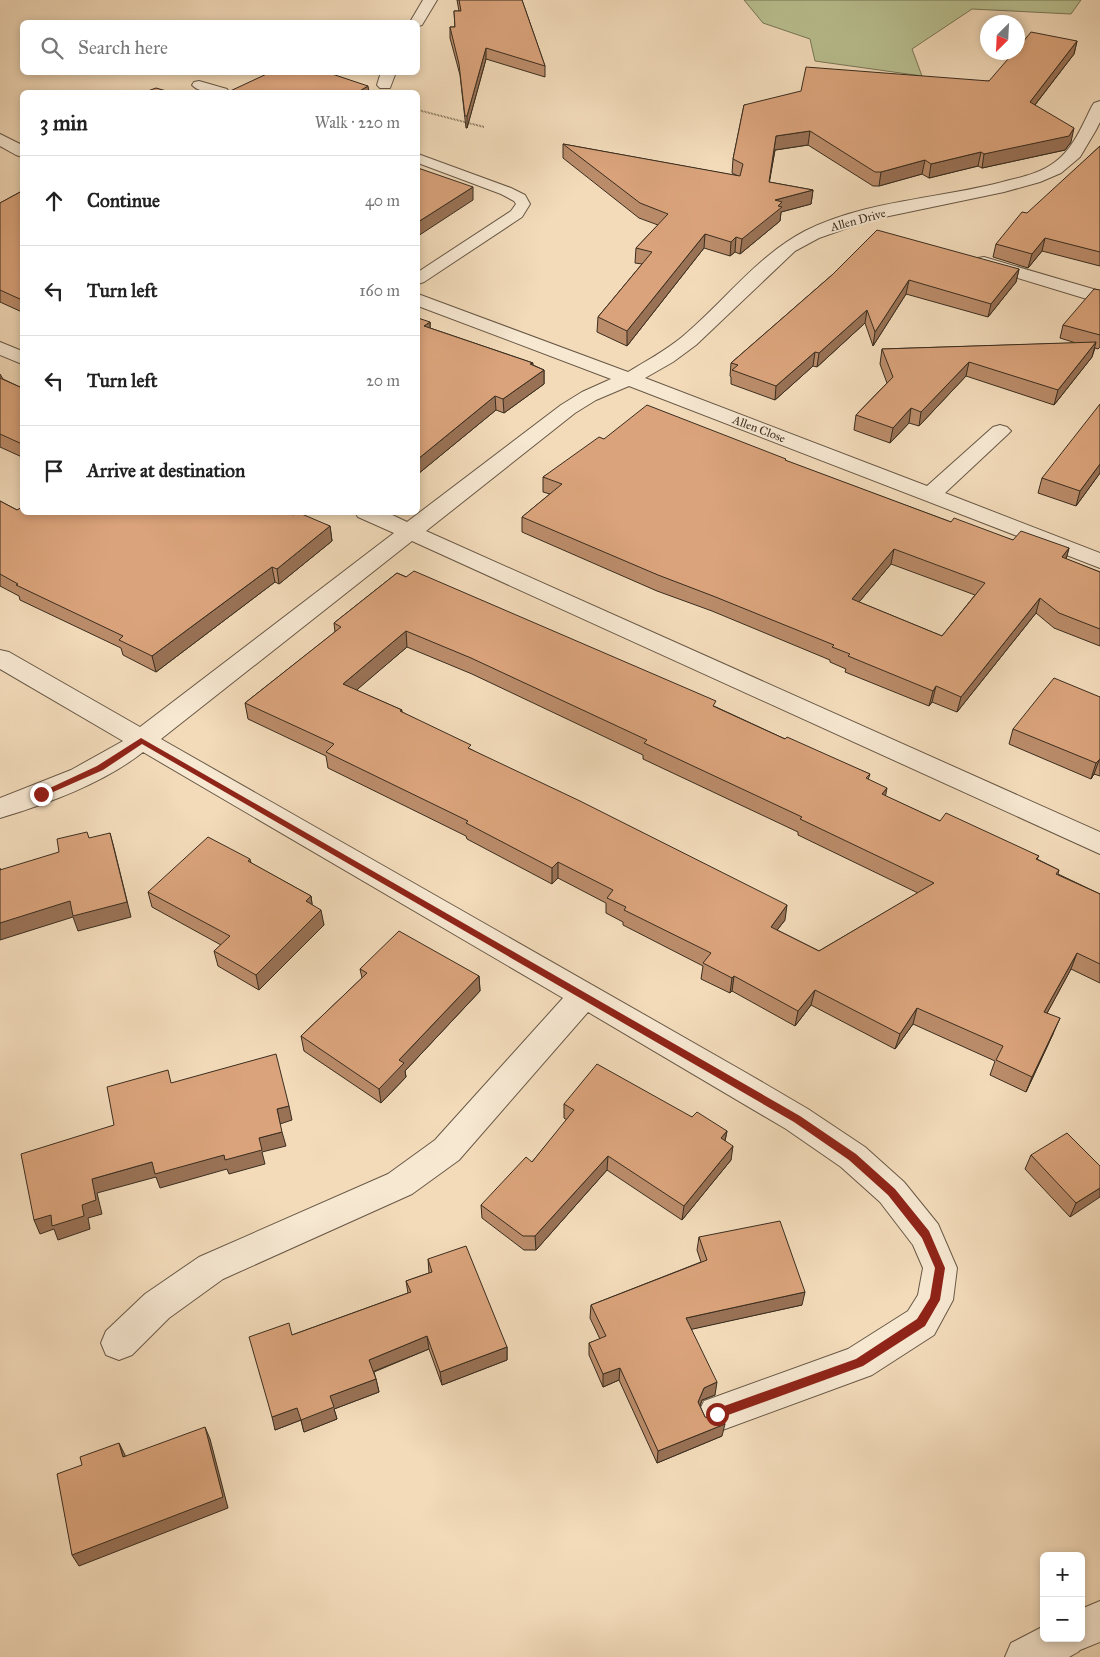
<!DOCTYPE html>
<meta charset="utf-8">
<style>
body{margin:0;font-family:"IM FELL Great Primer",serif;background:#f2f2f2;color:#222}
.controls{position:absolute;right:15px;bottom:15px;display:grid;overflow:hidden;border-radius:8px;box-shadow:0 2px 8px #0003}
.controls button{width:45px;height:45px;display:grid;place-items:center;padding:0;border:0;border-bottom:1px solid #e0e0e0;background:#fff;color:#222;font:25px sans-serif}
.compass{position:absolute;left:980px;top:15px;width:45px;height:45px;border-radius:50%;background:#fff;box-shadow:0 2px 8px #0003;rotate:204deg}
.stop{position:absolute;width:15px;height:15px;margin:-11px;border:4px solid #8f2418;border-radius:50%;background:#fff}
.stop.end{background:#8f2418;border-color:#fff;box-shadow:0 1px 5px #0008}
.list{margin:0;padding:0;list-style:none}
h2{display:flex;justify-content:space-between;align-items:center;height:65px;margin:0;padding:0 20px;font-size:21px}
h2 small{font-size:16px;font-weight:400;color:#767676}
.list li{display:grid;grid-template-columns:32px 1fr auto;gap:15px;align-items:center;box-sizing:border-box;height:90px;padding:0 20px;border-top:1px solid #e0e0e0}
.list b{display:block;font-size:19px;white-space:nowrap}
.list em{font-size:16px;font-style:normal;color:#767676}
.icon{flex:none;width:28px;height:28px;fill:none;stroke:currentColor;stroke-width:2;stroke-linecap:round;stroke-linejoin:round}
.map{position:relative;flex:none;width:1100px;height:1657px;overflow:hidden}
.search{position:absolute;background:#fff;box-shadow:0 2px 8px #0003;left:20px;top:20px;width:400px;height:55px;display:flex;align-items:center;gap:12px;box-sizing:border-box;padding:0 18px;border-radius:8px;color:#767676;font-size:19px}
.panel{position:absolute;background:#fff;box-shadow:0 2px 8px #0003;left:20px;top:90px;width:400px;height:425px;border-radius:8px}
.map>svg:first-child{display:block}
.green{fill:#b9c091;stroke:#797658}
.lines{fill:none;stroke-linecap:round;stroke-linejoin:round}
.lane-casing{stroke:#685846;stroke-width:2}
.street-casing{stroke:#685846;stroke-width:2}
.path{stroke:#392d1f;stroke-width:2;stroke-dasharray:0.5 1;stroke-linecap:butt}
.lane{fill:#f7e8d2;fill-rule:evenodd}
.street{fill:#f7e8d2;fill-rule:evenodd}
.wall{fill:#bb8c6a;stroke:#392d1f;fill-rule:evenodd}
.shaded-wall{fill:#997256;stroke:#392d1f}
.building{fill:#daa37b;stroke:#392d1f;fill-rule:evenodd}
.route{fill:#8f2418}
.labels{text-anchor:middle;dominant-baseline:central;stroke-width:4;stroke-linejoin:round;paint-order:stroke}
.far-street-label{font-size:12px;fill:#392d1f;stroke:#f7e8d2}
</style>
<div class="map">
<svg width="1100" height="1657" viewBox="0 0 1100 1657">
<rect width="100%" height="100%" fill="#f3dbba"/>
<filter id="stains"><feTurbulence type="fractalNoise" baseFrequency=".004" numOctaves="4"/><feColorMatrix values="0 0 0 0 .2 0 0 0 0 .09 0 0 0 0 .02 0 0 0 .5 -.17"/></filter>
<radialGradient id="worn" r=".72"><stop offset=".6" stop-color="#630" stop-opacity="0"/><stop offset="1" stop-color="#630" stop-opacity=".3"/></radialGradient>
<path class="green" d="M744,0H1081L1071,14L972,9L912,49L922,76L815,61L810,39L763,23Z"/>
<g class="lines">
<defs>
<path id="lane" d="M199,81L227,89L229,92C218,93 200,94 192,85L194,82Z
M418,154L511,188L525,195L530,204L522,217L424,282L418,284V272L511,211L516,204L514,201L501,194L418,163Z"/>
<path id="street" d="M423,0H437L422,25L418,26V22H410Z
M381,72H396L390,88H380L377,85Z
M1100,101V122L1096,130L1080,157L1061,173L1040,182L1004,192L870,220L819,238L795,251L696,345L673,362L645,378L927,486L993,427L1000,425L1007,427L1011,431L1007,435L945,493L1100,553V568L629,386L596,400L575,413L426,531L1100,832V854L412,541L161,739L743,1071L808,1109L865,1147L904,1182L938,1224L957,1268L953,1300L934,1335L872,1375L717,1432L704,1427L698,1414L704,1401L848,1349L908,1311L918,1295L923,1268L913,1245L880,1202L841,1167L786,1129L588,1012L459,1160L412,1194L223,1279L169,1318L132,1355L119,1360L106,1355L101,1343L106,1331L145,1294L199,1257L388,1174L435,1140L563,998L143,752C104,783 47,804 0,818V798L71,770L123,741L0,669V650L9,652L140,727L394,533L358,517L355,512H386L407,522L561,405L582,392L611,379L418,306V294L628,372C646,361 665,351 682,337C723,303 757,256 805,231C866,200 940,199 1006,181C1022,177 1041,173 1055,162C1073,149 1082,126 1092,106L1094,103Z
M0,134L22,145V157L16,155L0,146Z
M984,257L1100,291V303L978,266L975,262L978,258Z
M0,342L22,351V364L0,355Z
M1100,1601V1642L1080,1650L1078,1652L1069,1657H1005L1011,1643L1044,1626V1638H1081V1609Z"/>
</defs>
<use href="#lane" class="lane-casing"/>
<use href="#street" class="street-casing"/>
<path class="path" d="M418,110L484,127"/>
<use href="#lane" class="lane"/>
<use href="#street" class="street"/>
</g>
<path class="wall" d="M457,0H522L545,66V77L486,59L467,128H466L460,75L450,38V27H455L454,11H459Z
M1077,41L1074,54L1035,105L1071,142L1065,150L982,168L978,166L929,178L922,174L879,186H873L808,145L775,150L769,182L813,190L811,204L781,212L780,221L740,254L735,252L730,256L704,248L627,346L597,332L598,317L642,264L635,263L636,248L658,225L639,218L563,158V144L738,176L732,173L733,159L744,105L989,81Z
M1100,146V266L1042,251L1028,268L993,257L996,244Z
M22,191V312L0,302V203Z
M1019,269L1016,282L988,317L906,294L873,346L865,323L817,367L813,366L775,400L731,384V377L730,376L731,363L832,275Z
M1100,290V347L1098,349L1095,348L1092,357L1054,405L966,376L919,426L909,423L890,443L854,430L856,415L887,383L880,364L882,349L1076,343L1060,338L1063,325Z
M430,322V328L533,363V365L544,370V384L504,413L496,410L418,474Z
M0,374L3,379L22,388V457L0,447Z
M604,439L786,461L951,522L1013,540L1069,548L1066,559L1100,572V646L1054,628L1036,613L957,712L932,702L929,706L845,672L846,669L830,662V660L712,611L657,591L522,532V517L550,494L543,492V477ZM891,564L975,595L942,636L859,602Z
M1100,473L1076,506L1038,493L1042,478Z
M0,501L17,510L293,515L330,526L332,541L279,584L275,582L156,672L123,655L121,648L20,600L19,596L0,586Z
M397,573L716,707L785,739L870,774L868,780L885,796L940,821L1039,856L1037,859L1059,870L1058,874L1100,894V983L1071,969L1047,1013L1053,1034L1026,1092L990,1075L995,1061L913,1024L895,1049L811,1005L795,1026L732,991L730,993L701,979L703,966L623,925V922L606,913V903L558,878L552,884L467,839L466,836L328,768L326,756L248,719L245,703L335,632L334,623ZM407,647L472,674L643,755V759L798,832V835L918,893L819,951L777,930L785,920L402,712V710L356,690Z
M1100,697V776L1094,774L1091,779L1009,744L1013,729Z
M250,859L251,863L311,896L312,905L324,925L259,990L218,966L214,951L221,945L152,907L148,892Z
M360,969L479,976L480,991L405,1071L406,1077L381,1103L304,1051L301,1036L362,978Z
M564,1104L692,1117L727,1131L725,1141L731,1160L682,1220L607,1170L536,1250H524L482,1218L481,1205L532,1162L567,1120L564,1118Z
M1031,1155L1100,1166L1070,1217L1025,1169Z
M699,1237L802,1305L691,1329L715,1395L702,1400L700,1406L705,1417L722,1436L657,1463L619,1380L603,1387L589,1355V1343L600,1339L590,1318L591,1305L701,1262L697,1250Z
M428,1259L507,1347V1360L442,1385L429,1349L374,1372L376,1379L379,1392L334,1409L337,1419L304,1432L301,1420L275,1430L292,1335L408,1293L406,1281L429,1273Z"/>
<path class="shaded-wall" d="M1077,41L1074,54L1027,115L1030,102Z
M486,48V59L467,128V116Z
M368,86L369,92H358Z
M1074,128L1071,142L1065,150L982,168L984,154Z
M810,131L808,145L775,150L767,196L776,136Z
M981,152L978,166L929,178L931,164Z
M925,160L922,174L879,186L881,172Z
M473,187V200L418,236V222Z
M813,190L811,204L781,212L780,221L740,254L742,239L775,200Z
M705,234L704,248L627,346V331Z
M736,237L735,252L730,256L731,242Z
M1045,238L1042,251L1028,268L1032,254Z
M1019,269L1016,282L988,317L991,304Z
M909,280L906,294L873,346L875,332Z
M867,310L865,323L817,367L819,353Z
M430,322V336L424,326Z
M1096,342L1092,357L1054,405L1058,390Z
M815,352L813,366L775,400L776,386Z
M969,362L966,376L919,426L921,412Z
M544,370V384L504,413L503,399Z
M495,396L496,410L418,474V459Z
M911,408L909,423L890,443L893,428Z
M1100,464V473L1076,506L1080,491Z
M330,526L332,541L279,584L277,569Z
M1069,548L1065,563L1062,557Z
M894,549L891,564L849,614L852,599Z
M272,567L275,582L156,672L152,656Z
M1040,598L1036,613L957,712L961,697Z
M406,631L407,647L345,700L343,684Z
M936,686L932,702L929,706L933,691Z
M1100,758L1094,774L1091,779L1096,763Z
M887,788L884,804L882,794Z
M110,833L114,848L131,917L78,931L73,917L0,940V923Z
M558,862V878L552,884V868Z
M311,896L313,911L306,901Z
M787,905L785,920L768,942L771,927Z
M321,910L324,925L259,990L256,975Z
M1077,953L1071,969L1039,1028L1044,1012Z
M479,976L480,991L405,1071L406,1077L381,1103L379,1089L399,1060Z
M734,976L732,991L730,993L732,978Z
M815,990L811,1005L795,1026L798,1011Z
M917,1008L913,1024L895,1049L900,1034Z
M1060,1018L1053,1034L1026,1092L1032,1077Z
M289,1106L292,1120L280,1124L277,1109Z
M727,1131L724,1145L721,1138Z
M282,1132L286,1146L262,1152L265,1164L229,1174L227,1169L160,1188L156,1177L97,1193L102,1214L88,1218L90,1229L58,1240L54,1229L40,1234L34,1220L92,1179L152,1162L259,1138Z
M733,1146L731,1160L682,1220L684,1206Z
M608,1156L607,1170L536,1250L535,1236Z
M1100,1188V1197L1070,1217L1076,1203Z
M805,1292L802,1305L684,1331L686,1318Z
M427,1336L429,1349L372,1372L369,1360Z
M507,1347V1360L442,1385L440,1372Z
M620,1368L619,1380L603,1387V1374Z
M376,1379L379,1392L334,1409L337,1419L304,1432L301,1420L275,1430L272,1417Z
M717,1382L715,1395L702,1400L696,1415L698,1402L704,1388Z
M725,1424L722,1436L657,1463L658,1451Z
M205,1427L210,1439L228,1508L79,1566L72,1555Z
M119,1443L125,1455L129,1469L123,1457Z"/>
<path class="building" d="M459,0H522L545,66L486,48L467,116H465L459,64L450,27H455L454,11H461Z
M1031,32L1077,41L1030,102L1074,128L1069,136L984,154L981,152L931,164L925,160L881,172H875L810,131L776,136L769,182L813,190L775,200L782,202L778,206L782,207L742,239L736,237L731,242L705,234L627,331L598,317L652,252L636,248L668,214L640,203L563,144L740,176L743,164L733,159L744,105L801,91L806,67L989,81L1014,52H1018V48Z
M271,72H326L368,86L358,92H228Z
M156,88L170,92H145Z
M1100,146V252L1045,238L1032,254L996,244L1022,212L1027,213Z
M418,168L473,187L418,222Z
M22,191V300L0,290V203Z
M877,230L1019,269L991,304L909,280L875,332L867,310L819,353L815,352L776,386L732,370L738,365L731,363L832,275Z
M1094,289L1100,290V335L1063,325Z
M418,318L430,322L424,326L533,363L530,364L544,370L503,399L495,396L418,459Z
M1096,342L1058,390L969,362L921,412L911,408L893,428L856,415L893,377L882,349Z
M0,378L22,388V444L0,434Z
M1100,404V464L1080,491L1042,478Z
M647,405L786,459L785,460L951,522L954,518L1013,540L1021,531L1069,548L1062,557L1100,572V629L1059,613L1040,598L961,697L936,686L933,691L848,656L850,654L832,647L834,645L713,596L658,575L522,517L562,484L543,477L599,437L604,439ZM894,549L985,583L942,636L852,599Z
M0,501L17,510L22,507V512H288L293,515L297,512L330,526L277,569L272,567L152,656L119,640L123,636L16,585L18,584L0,574Z
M414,571L716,701L713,706L785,739L787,737L870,774L866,778L887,788L882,794L940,821L946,813L1039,856L1036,859L1059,870L1056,874L1100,894V964L1077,953L1044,1012L1060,1018L1032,1077L996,1060L1003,1046L917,1008L900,1034L815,990L798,1011L734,976L732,978L703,963L711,953L624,910L626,907L607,898L613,890L558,862L552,868L466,823L468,821L326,752L334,744L245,703L341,627L334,623L397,573L406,577ZM406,631L471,658L647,740L644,743L802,817L800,819L934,883L819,951L771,927L787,905L580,801L468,748L471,745L400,711L402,710L343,684Z
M1054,678L1100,697V759L1096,763L1013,729Z
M87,832L89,838L110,833L127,902L73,916L70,901L0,923V868V870L59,852L57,839Z
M208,837L250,859L248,861L311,896L306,901L321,910L256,975L214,951L230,936L148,892Z
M399,931L479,976L399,1060L404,1063L379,1089L301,1036L367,973L360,969Z
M276,1054L289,1106L277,1109L282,1132L259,1138L262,1150L225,1160L224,1155L155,1174L152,1162L92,1179L96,1200L82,1205L84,1216L52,1226L51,1215L34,1220L21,1154L114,1125L107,1087L168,1070L171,1083Z
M597,1064L692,1117L697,1112L727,1131L721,1138L733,1146L684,1206L608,1156L535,1236H523L481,1205L526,1157L532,1162L574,1110L564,1104Z
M1067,1133L1100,1166V1188L1076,1203L1031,1155Z
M780,1221L805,1292L686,1318L717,1382L704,1388L698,1402L705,1417L719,1422L723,1420L725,1424L658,1451L620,1368L603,1374L589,1343L606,1336L591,1305L707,1260L699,1237Z
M466,1246L507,1347L440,1372L427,1336L369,1360L376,1379L330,1396L334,1407L301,1420L297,1408L272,1417L249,1337L289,1323L292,1335L411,1292L406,1281L432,1272L428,1259Z
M205,1427L223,1497L72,1555L57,1474L82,1465L80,1457L119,1443L123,1457Z"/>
<path class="route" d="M141,738L800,1116L856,1154L895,1189L929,1231L945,1268L940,1300L925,1326L863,1366L717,1419L713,1417L712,1414L713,1410L856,1359L917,1319L930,1298L935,1268L922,1238L888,1195L849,1160L794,1122L142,744L103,770L44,796H38L37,794L97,766Z"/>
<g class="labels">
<g class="far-street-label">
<text transform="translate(858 220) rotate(-15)">Allen Drive</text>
<text transform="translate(759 429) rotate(21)">Allen Close</text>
</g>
</g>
<rect width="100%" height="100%" filter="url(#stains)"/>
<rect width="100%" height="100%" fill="url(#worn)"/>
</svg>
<div class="controls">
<button>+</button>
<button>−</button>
</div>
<svg class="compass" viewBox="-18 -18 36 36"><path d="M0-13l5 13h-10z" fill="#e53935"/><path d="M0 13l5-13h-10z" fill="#767676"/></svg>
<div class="stop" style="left:717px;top:1414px"></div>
<div class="stop end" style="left:41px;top:794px"></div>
<div class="search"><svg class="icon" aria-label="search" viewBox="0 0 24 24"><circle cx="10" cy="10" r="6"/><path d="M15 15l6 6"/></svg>Search here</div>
<section class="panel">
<h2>3 min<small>Walk · 220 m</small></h2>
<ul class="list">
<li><svg class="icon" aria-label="ahead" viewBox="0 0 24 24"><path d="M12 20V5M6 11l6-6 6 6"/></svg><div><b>Continue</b></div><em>40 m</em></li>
<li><svg class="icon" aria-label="left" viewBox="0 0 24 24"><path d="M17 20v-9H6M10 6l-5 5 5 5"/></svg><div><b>Turn left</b></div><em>160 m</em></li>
<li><svg class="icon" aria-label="left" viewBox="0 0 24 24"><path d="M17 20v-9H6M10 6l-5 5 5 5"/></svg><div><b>Turn left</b></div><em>20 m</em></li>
<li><svg class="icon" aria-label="arrive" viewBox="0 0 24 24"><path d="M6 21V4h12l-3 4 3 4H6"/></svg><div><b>Arrive at destination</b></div></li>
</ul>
</section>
</div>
